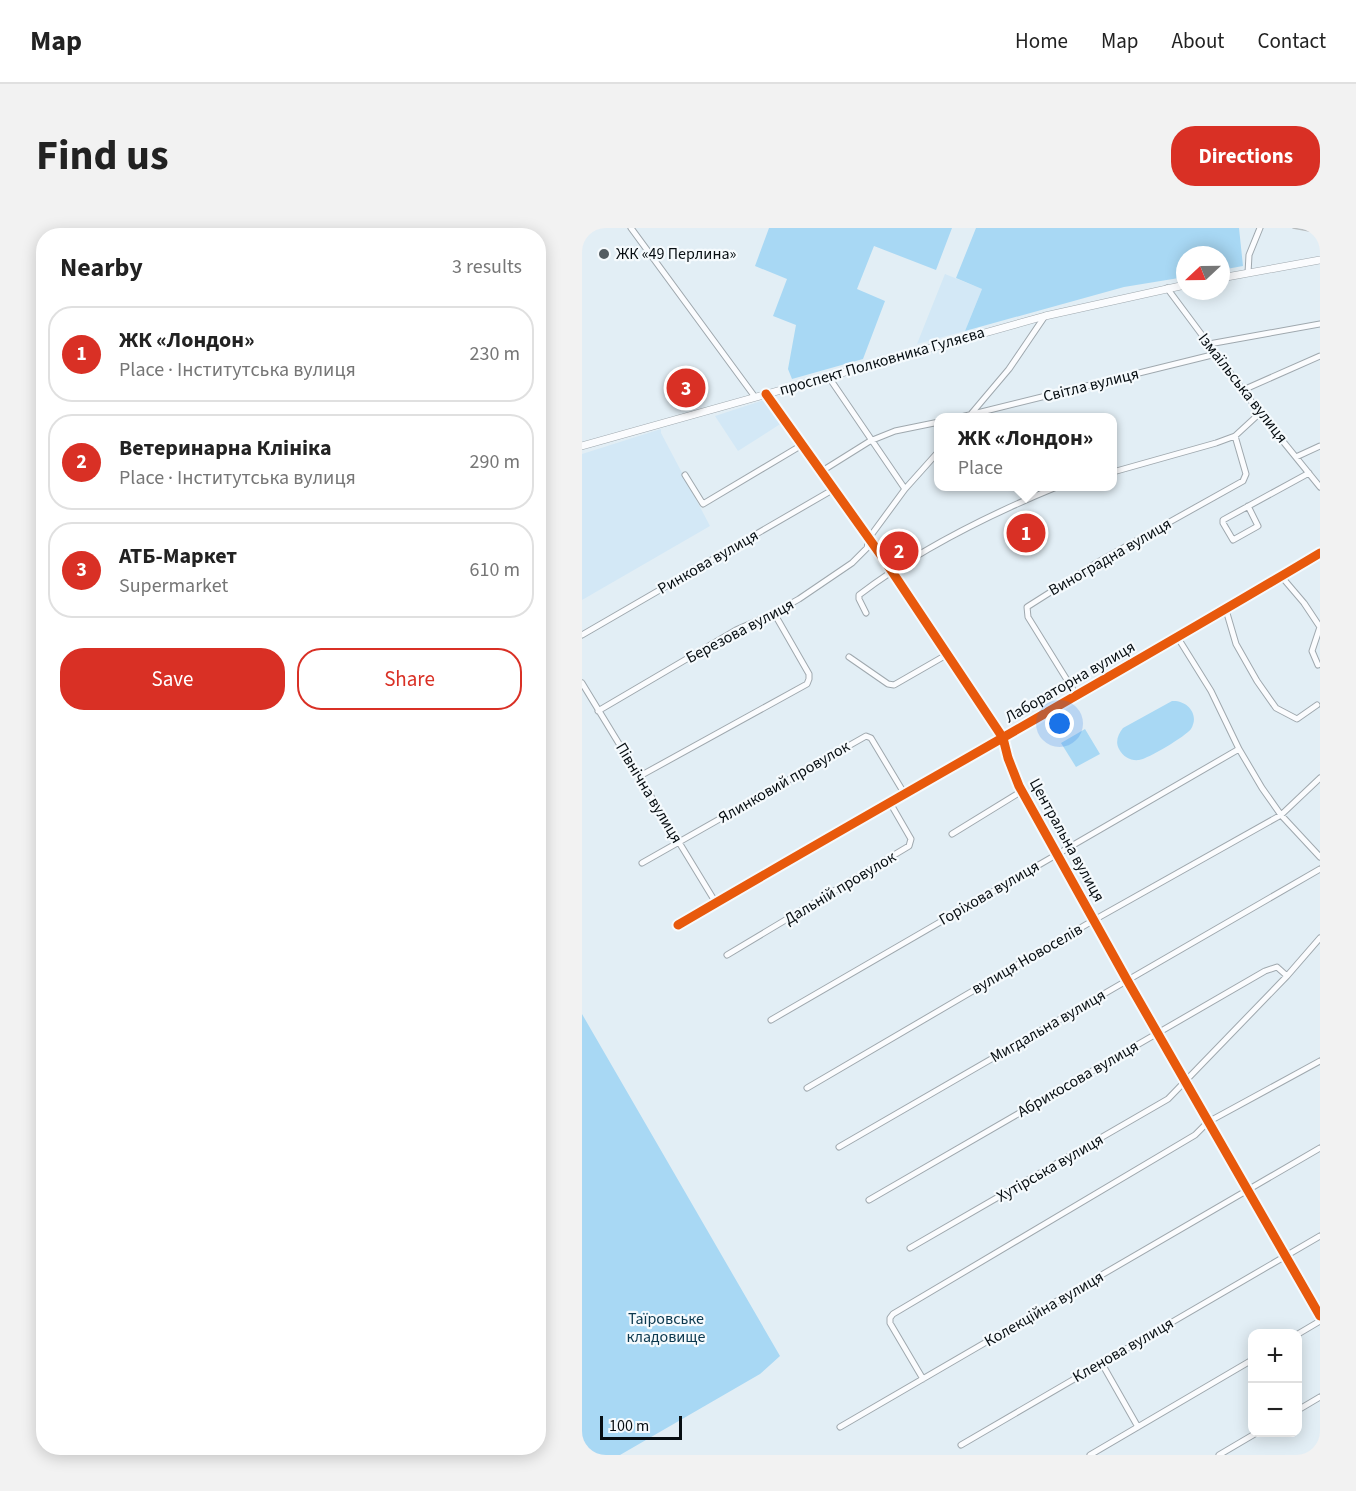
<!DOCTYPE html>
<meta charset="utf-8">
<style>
body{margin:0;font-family:"Source Sans 3",sans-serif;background:#f2f2f2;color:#222}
.controls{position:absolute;right:18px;bottom:18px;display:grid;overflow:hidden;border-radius:12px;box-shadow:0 3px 15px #0003}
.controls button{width:54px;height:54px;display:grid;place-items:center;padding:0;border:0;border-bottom:2px solid #e0e0e0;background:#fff;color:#222;font:30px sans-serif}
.compass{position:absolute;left:594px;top:18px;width:54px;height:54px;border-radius:50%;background:#fff;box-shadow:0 3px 15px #0003;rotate:248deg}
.scale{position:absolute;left:18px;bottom:15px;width:82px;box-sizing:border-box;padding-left:6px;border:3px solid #070e12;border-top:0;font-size:16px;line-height:21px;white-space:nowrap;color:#070e12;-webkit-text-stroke:4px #f5fafd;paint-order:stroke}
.you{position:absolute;left:478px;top:496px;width:21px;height:21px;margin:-15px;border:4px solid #fff;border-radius:50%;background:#1a73e8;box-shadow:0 0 0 9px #1a73e833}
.badge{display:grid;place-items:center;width:39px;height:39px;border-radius:50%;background:#d93025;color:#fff;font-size:20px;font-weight:700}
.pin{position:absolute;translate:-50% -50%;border:3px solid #fff;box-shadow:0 2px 6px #0006}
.popup{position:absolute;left:352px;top:185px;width:183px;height:78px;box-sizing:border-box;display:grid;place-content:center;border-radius:12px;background:#fff;filter:drop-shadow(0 2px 4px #0005);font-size:20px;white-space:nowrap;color:#767676}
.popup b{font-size:22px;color:#222}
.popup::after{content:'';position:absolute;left:50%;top:100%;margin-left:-12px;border:12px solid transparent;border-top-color:#fff}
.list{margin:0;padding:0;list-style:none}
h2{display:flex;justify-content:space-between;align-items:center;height:78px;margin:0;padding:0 24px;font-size:26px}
h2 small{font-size:20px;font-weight:400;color:#767676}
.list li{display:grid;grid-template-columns:39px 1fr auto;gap:18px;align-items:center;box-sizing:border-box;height:96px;margin:0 12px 12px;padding:0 12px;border:2px solid #e0e0e0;border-radius:24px}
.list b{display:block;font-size:22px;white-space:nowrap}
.list p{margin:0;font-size:20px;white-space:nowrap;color:#767676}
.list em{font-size:20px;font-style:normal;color:#767676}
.actions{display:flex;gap:12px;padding:18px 24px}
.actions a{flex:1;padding:14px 0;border:2px solid #d93025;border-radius:24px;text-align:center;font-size:21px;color:#d93025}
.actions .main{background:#d93025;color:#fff}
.map{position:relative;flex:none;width:738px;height:1227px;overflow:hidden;border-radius:24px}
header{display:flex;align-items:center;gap:36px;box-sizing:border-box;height:84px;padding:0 30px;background:#fff;border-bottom:2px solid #e0e0e0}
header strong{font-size:28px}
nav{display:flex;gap:33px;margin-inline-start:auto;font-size:21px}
.intro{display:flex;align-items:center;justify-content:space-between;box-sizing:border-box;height:144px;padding:0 36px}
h1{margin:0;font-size:42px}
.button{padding:15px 27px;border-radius:24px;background:#d93025;color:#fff;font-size:21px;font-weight:700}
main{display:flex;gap:36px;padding:0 36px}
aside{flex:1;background:#fff;border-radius:24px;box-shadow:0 3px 15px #0003}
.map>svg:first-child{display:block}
.built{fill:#d3e8f6}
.green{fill:#a8d8f4}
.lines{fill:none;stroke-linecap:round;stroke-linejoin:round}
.minor-casing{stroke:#9fa8ae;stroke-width:7}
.major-casing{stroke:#9fa8ae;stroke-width:8}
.minor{stroke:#fbfcfe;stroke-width:5}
.major{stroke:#fbfcfe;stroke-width:7}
.tram{stroke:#b8bcbe;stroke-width:1.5}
.cycleway-casing{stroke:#f5fafd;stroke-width:13}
.cycleway{stroke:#e8590c;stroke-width:9}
.poi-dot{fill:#545c61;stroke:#f5fafd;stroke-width:2}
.labels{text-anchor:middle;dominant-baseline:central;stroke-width:4.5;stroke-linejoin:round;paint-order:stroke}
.poi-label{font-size:16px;fill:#070e12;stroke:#f5fafd;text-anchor:start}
.street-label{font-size:16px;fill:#070e12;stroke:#f5fafd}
.park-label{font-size:16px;fill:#0c394f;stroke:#f5fafd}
</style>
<header>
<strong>Map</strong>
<nav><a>Home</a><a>Map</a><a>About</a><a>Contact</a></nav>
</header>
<div class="intro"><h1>Find us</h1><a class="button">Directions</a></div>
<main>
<aside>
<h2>Nearby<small>3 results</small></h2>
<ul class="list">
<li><span class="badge">1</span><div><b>ЖК «Лондон»</b><p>Place · Інститутська вулиця</p></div><em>230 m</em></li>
<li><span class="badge">2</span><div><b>Ветеринарна Клініка</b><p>Place · Інститутська вулиця</p></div><em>290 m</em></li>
<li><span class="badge">3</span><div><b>АТБ-Маркет</b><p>Supermarket</p></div><em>610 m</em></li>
</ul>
<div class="actions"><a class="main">Save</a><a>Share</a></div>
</aside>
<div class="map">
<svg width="738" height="1227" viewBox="0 0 738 1227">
<rect width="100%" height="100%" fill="#e2eef5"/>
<path class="built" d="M363,46L400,61L383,103L335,116Z
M182,172L188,176L203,193L156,223L133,188Z
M79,201V205L128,298L0,372V226Z"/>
<path class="green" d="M187,0H370L354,42L292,18L275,61L303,73L281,131L210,151L206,141L214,97L191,88L205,51L173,38Z
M394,0H657L661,38L639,42V27H603V49L542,59L383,103L400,61L374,50Z
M590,473C605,472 618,486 609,501C604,508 566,531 557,532C549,533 541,529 537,521C533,514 536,506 541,500Z
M503,501L518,526L494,539L479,515Z
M0,786L198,1128L178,1146L38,1227H0Z"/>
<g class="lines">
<defs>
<path id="minor" d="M49,0L173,169
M666,45L667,27L678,0
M585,60L678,185L738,259
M627,116L738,96
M246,148L323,261
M661,162L738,128
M184,166L303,333L421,510L426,530L437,558L545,752L738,1088
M389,186L427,141L463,88
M375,190L634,126
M714,229L738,218
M240,243L288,213L313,203L357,194
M531,244L634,215L653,208L678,185
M103,247L121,276L220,217
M666,278L676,298L651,312L641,295V292L727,245
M699,348L722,375L738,399L730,423L736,437
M644,382L654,416L675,453L694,480L715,491L735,477
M284,385L277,371V367C337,321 406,287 477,258
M0,407L252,261
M596,410L629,463L657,521L680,560L699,587L738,629
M267,429L306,456L312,457L366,426
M0,455L134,675
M495,468L446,389L445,379L516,334L661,253L664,246L653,208
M16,483L154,402L192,385L217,371L270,335L285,320L287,310L323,261L357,223
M58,548L225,456L227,451V446L192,385
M370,606L440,563
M60,635L284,508L289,510L322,565
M96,697C309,572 526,452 738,325
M145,727L327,618L329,611L307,573
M189,792L657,521
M225,860L512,692L699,587L738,550
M257,919L738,641
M287,972L683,743L695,739L705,748
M328,1020L586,871L705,748L738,710
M716,1106L738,1093
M519,1134L556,1199
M341,1151L308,1095V1090L311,1086L613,907L626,894L738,833
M716,1182L738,1169
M258,1199L738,920
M379,1217L738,1008
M508,1227L670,1132
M637,1227L676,1204"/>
<path id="major" d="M639,50L738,32
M0,218L463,88L603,57"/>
</defs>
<use href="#minor" class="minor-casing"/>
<use href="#major" class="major-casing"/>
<use href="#minor" class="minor"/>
<use href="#major" class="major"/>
<path class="tram" d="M711,0L738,5"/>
<defs>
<path id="cycleway" d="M184,166L303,333L421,510L426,530L437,558L545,752L738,1088
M96,697C309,572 526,452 738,325"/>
</defs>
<use href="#cycleway" class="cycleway-casing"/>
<use href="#cycleway" class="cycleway"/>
</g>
<circle class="poi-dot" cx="22" cy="26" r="6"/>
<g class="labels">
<g class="poi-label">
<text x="34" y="26">ЖК «49 Перлина»</text>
</g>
<g class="street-label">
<text transform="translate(300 133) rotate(-16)">проспект Полковника Гуляєва</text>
<text transform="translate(509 157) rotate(-14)">Світла вулиця</text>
<text transform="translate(661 160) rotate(52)">Ізмаїльська вулиця</text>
<text transform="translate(528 329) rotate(-30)">Виноградна вулиця</text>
<text transform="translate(126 334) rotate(-30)">Ринкова вулиця</text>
<text transform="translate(158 403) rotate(-28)">Березова вулиця</text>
<text transform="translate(488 454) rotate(-30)">Лабораторна вулиця</text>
<text transform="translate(202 554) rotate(-30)">Ялинковий провулок</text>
<text transform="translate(67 565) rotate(59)">Північна вулиця</text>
<text transform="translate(485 612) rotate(61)">Центральна вулиця</text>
<text transform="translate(258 660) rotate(-31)">Дальній провулок</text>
<text transform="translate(407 665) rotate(-30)">Горіхова вулиця</text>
<text transform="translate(445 731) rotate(-30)">вулиця Новоселів</text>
<text transform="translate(466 798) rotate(-30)">Мигдальна вулиця</text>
<text transform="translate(496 851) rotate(-30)">Абрикосова вулиця</text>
<text transform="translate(468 940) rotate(-30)">Хутірська вулиця</text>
<text transform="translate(462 1081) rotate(-30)">Колекційна вулиця</text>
<text transform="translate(541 1122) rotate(-30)">Кленова вулиця</text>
</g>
<g class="park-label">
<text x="84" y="1091">Таїровське<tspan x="84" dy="18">кладовище</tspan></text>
</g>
</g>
</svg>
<div class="controls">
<button>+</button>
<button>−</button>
</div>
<svg class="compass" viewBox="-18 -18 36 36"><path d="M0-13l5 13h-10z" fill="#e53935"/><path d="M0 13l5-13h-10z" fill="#767676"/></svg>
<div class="scale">100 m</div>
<div class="you"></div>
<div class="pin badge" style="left:444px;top:305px">1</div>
<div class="popup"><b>ЖК «Лондон»</b>Place</div>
<div class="pin badge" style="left:317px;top:323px">2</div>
<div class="pin badge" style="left:104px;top:160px">3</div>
</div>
</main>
